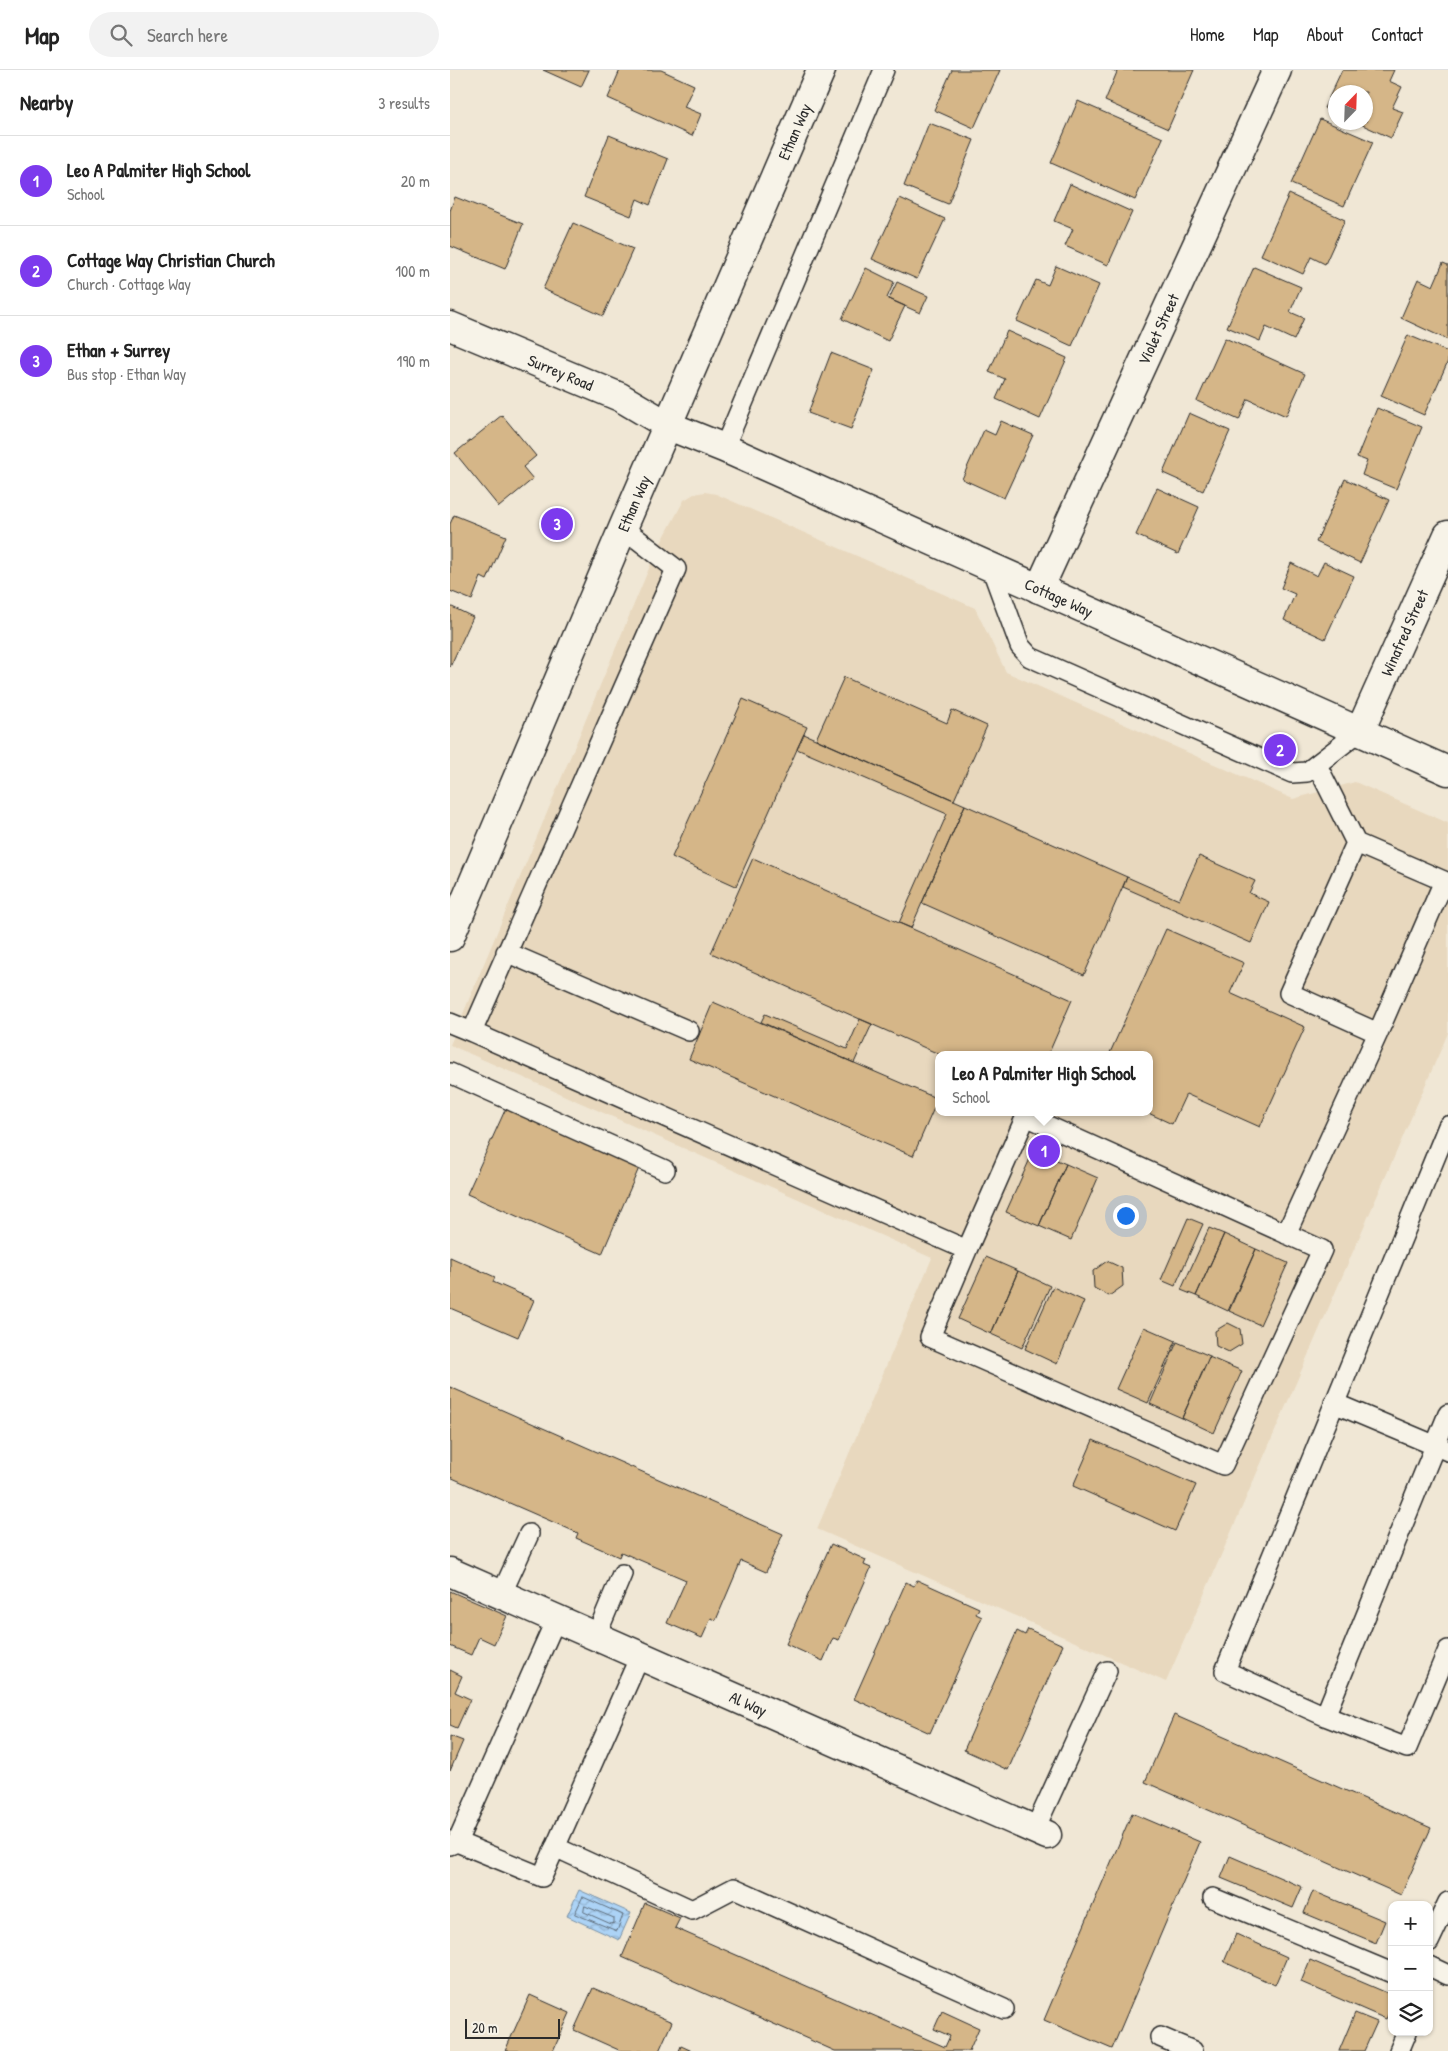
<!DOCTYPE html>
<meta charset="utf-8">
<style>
body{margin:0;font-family:"Patrick Hand",sans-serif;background:#f2f2f2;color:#222}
.controls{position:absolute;right:15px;bottom:15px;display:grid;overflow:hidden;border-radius:10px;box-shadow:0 1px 4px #0004}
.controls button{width:45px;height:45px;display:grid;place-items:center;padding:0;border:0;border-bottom:1px solid #e0e0e0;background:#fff;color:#222;font:25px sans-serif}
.compass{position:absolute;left:878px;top:15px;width:45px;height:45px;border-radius:50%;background:#fff;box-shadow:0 1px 4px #0004;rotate:23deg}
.scale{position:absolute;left:15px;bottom:12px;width:95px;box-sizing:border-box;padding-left:5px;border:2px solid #2b2b2b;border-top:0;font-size:14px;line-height:18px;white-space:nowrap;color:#2b2b2b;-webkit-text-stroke:4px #f7f3e8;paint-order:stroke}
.you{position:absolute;left:675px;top:1145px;width:18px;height:18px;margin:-12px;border:4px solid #fff;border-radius:50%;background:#1a73e8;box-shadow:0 0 0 8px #1a73e833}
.badge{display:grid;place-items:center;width:32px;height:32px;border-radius:50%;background:#7c3aed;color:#fff;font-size:16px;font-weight:700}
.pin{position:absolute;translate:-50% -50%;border:2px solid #fff;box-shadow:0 1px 5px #0006}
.popup{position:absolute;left:485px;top:981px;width:218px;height:65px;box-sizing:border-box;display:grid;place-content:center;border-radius:10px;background:#fff;filter:drop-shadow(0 1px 4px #0005);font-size:16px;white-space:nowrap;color:#767676}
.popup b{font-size:19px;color:#222}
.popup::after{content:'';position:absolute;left:50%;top:100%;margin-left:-10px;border:10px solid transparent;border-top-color:#fff}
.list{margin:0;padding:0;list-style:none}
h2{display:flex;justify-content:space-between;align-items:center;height:65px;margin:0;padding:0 20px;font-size:21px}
h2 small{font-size:16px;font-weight:400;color:#767676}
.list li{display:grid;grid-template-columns:32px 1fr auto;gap:15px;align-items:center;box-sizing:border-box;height:90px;padding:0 20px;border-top:1px solid #e0e0e0}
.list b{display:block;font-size:19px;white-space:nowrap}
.list p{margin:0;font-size:16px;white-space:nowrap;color:#767676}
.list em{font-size:16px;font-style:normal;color:#767676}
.icon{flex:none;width:28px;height:28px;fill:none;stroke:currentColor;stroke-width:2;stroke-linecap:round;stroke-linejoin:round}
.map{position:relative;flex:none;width:998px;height:1981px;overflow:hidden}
header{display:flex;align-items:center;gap:30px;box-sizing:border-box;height:70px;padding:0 25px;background:#fff;border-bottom:1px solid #e0e0e0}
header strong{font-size:24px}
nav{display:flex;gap:28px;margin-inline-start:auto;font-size:18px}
.search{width:350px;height:45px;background:#f2f2f2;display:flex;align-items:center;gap:12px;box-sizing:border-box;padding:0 18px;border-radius:28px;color:#767676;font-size:19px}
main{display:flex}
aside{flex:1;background:#fff}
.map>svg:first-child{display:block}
.built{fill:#e8d8be;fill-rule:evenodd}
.water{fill:url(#water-waves);stroke:#7890a5}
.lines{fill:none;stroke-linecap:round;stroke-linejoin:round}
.shore{stroke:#5f6e7c;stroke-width:1}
.building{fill:#d5b688;stroke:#2b2b2b}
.lane-casing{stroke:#2b2b2b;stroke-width:22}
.street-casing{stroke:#2b2b2b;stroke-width:31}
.secondary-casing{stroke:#2b2b2b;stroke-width:31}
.lane{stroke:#f7f3e8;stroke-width:19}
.street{stroke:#f7f3e8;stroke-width:28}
.secondary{stroke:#f7f3e8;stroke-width:28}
.labels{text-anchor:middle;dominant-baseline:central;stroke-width:4.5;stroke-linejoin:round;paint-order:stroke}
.street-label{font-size:16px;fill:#2b2b2b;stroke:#f7f3e8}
</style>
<header>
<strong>Map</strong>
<div class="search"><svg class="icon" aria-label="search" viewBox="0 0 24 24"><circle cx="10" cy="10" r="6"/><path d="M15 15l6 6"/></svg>Search here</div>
<nav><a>Home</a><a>Map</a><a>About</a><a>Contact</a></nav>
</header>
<main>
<aside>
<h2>Nearby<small>3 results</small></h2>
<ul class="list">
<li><span class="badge">1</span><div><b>Leo A Palmiter High School</b><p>School</p></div><em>20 m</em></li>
<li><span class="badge">2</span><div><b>Cottage Way Christian Church</b><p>Church · Cottage Way</p></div><em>100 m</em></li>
<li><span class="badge">3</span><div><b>Ethan + Surrey</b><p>Bus stop · Ethan Way</p></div><em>190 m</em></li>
</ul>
</aside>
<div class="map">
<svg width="998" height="1981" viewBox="0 0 998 1981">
<defs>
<pattern id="water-waves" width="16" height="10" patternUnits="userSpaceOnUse" patternTransform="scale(1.25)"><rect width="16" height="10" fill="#acd3f6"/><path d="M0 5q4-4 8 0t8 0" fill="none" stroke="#94b5d3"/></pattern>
</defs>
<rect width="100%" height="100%" fill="#f0e7d5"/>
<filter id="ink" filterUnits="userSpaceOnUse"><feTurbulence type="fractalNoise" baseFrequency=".02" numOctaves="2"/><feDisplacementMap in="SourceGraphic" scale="10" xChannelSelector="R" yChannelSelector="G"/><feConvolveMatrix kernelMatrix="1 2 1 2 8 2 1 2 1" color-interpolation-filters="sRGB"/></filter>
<g filter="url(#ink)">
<path class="built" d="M255,422L266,424L525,538L556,602L843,729L905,712L998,753V963L716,1612L367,1459L482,1188L0,975L205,484L234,430L244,424ZM489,985H699V1042H489Z"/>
<path class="water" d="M129,1820L181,1843L169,1870L117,1846Z"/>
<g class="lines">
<path class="shore" d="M133,1827L173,1845L167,1861L125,1844Z
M135,1836L164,1848V1853L161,1854L134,1842Z"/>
</g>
<path class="building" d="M93,0H139L131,17Z
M170,0H211L244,15L234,37L251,44L242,66L158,28Z
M502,0H550L524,58L484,40Z
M662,0H744L718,59L655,31L667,2Z
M892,0H944L939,11L952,17L942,38L953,42L941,68L906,52H916V22H886V43L874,38Z
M628,31L713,68L685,130L601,93Z
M870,49L923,72L894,136L841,114Z
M479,53L524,70L498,134L454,116Z
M159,65L218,89L200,135L187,129L181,146L134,127Z
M620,114L682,142L658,195L615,176L623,159L604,151Z
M839,124L895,150L875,194L861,187L853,204L811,185Z
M5,127L73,154L55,199L0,176V141Z
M450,128L495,149L467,209L422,189Z
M123,153L183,179L153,246L93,219Z
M993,193L998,195V270L951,248L968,209L983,216Z
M606,196L649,215L622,276L567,251L586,210L598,215Z
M804,197L851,217L840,242L854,248L844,270L816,257L810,271L777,257Z
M416,198L444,212L437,228L455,236L438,271L392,249Z
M447,212L478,226L470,243L439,229Z
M557,261L617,288L590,349L546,329L555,309L539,302Z
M958,265L998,282V291L974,345L931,326Z
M775,268L855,304L836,346L798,329L789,350L747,331Z
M381,283L424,300L401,359L358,343Z
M927,338L972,357L946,419L912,405L917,391L907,387Z
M739,343L780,361L753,421L713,403Z
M52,345L86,386L73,397L83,409L49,437L5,383Z
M551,351L583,365L554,428L512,409L534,360L545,365Z
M895,409L939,430L910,493L866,472Z
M707,418L749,437L728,484L686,465Z
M4,445L56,466L37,510L31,507L22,530L0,521V454Z
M874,492L904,506L875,569L834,550L845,524L831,518L841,493L867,506Z
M0,536L23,547L0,597Z
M394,607L497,653L502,640L537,656L504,730L366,669Z
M293,629L357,657L286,816L222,787Z
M354,664L515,735L461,858L449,853L497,744L347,679Z
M515,735L677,807L634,905L472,833Z
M749,786L805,811L799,823L819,832L801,873L673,817L677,807L729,830Z
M303,788L622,930L598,985H491L261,883Z
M716,859L794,893L780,923L855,957L810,1057L736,1024L722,1054L696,1042H699V985H659Z
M263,932L488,1029L463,1086L239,989Z
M315,944L397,979L410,949L422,954L404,993L311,952Z
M56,1038L189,1098L152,1184L17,1124Z
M584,1080L616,1094L589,1156L556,1142Z
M616,1094L648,1108L621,1170L589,1156Z
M738,1148L753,1154L725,1216L711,1210Z
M759,1158L774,1164L746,1226L731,1220Z
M774,1164L806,1179L778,1241L746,1226Z
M806,1179L838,1193L810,1255L779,1241Z
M0,1187L45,1207L43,1212L84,1230L68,1267L0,1238Z
M536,1187L568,1201L541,1264L508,1249Z
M657,1191L672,1198L673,1216L659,1226L644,1218L643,1201Z
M568,1201L600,1216L572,1278L541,1264Z
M603,1217L634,1231L607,1294L575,1279Z
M778,1253L790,1259L792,1274L779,1282L766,1276L765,1261Z
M694,1257L726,1271L698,1333L666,1319Z
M727,1272L760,1286L732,1348L700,1334Z
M759,1287L792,1301L764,1363L732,1348Z
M0,1317L333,1464L316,1502L291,1491L266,1550L261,1548L252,1568L217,1553L236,1510L171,1482L169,1487L126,1468L128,1463L0,1407Z
M643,1370L746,1415L725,1461L623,1416Z
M381,1474L416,1490L414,1495L421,1498L389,1570L383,1568L373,1591L336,1574Z
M467,1510L529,1538L526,1544L532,1547L480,1663L404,1629L456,1512L464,1516Z
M0,1521L57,1546L44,1574L29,1567L21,1585L0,1576Z
M578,1559L613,1575L558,1700L514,1680L567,1561L575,1565Z
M0,1600L12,1606L5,1622L20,1629L7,1658L0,1655Z
M724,1645L981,1758L951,1825L695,1712Z
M0,1666L13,1671L0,1701Z
M682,1743L750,1772L662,1979L594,1950Z
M780,1786L852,1817L843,1838L771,1808Z
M863,1821L935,1851L926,1873L854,1843Z
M195,1833L230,1848L225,1858L495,1977L500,1966L484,1959L492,1941L529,1958L519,1981H385L172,1887Z
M786,1864L837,1887L825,1915L774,1892Z
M860,1890L942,1925V1937L936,1949L851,1912Z
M143,1918L222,1952L209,1981H171L124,1960Z
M80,1925L120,1943L103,1981H55Z
M905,1943L927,1952L914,1981H889Z
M231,1976L242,1981H229Z"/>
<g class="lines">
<defs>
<path id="lane" d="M274,378L434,0
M173,458L226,499L22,962L517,1180L480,1267L773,1395L872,1180L576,1046L517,1180
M541,497L570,576L580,587L842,703L857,702L910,661
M867,695L906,773
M56,882L239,961
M0,953L22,962
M0,1003L215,1100
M998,1056L775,1601L875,1646L998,1344
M836,1164L928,963L994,811L906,773L839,923L928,963
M884,1333L998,1381
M51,1525L79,1464
M146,1566L172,1504
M875,1646L957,1678L998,1580
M585,1759L657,1601
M7,1772L92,1807L190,1586
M0,1775L7,1772L106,1549
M105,1777L242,1840L284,1818L554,1939
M763,1828L942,1903
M979,1872L998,1832
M979,1896L998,1905
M710,1967L743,1981
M949,1981L957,1962"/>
<g id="street">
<path id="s1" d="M0,256L170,327L219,356"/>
<path id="s2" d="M589,519L827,0"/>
<path id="s3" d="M910,661L998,465"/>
<path id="s4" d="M0,1502L597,1765"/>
</g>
<g id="secondary">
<path id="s5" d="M219,356L274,378L998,701"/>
<path id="s6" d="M0,867L173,458L371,0"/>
</g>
</defs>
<use href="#lane" class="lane-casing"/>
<use href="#street" class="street-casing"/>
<use href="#secondary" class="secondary-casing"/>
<use href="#lane" class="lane"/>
<use href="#street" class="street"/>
<use href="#secondary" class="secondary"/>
</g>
</g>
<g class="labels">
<g class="street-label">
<text stroke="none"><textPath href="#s6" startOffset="876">Ethan Way</textPath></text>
<text stroke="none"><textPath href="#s2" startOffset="286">Violet Street</textPath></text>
<text stroke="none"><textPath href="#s1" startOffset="120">Surrey Road</textPath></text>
<text stroke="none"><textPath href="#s6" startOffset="471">Ethan Way</textPath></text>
<text stroke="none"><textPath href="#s5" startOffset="426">Cottage Way</textPath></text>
<text stroke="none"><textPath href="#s3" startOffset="108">Winafred Street</textPath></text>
<text stroke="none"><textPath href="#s4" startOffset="326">Al Way</textPath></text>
</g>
</g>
</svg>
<div class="controls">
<button>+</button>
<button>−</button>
<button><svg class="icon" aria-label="layers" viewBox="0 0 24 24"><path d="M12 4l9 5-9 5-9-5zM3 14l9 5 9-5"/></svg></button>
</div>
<svg class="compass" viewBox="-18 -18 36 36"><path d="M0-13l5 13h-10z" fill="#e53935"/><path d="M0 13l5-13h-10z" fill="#767676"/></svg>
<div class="scale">20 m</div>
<div class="you"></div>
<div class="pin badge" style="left:594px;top:1081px">1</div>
<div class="popup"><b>Leo A Palmiter High School</b>School</div>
<div class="pin badge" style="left:830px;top:680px">2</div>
<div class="pin badge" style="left:107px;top:454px">3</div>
</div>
</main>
